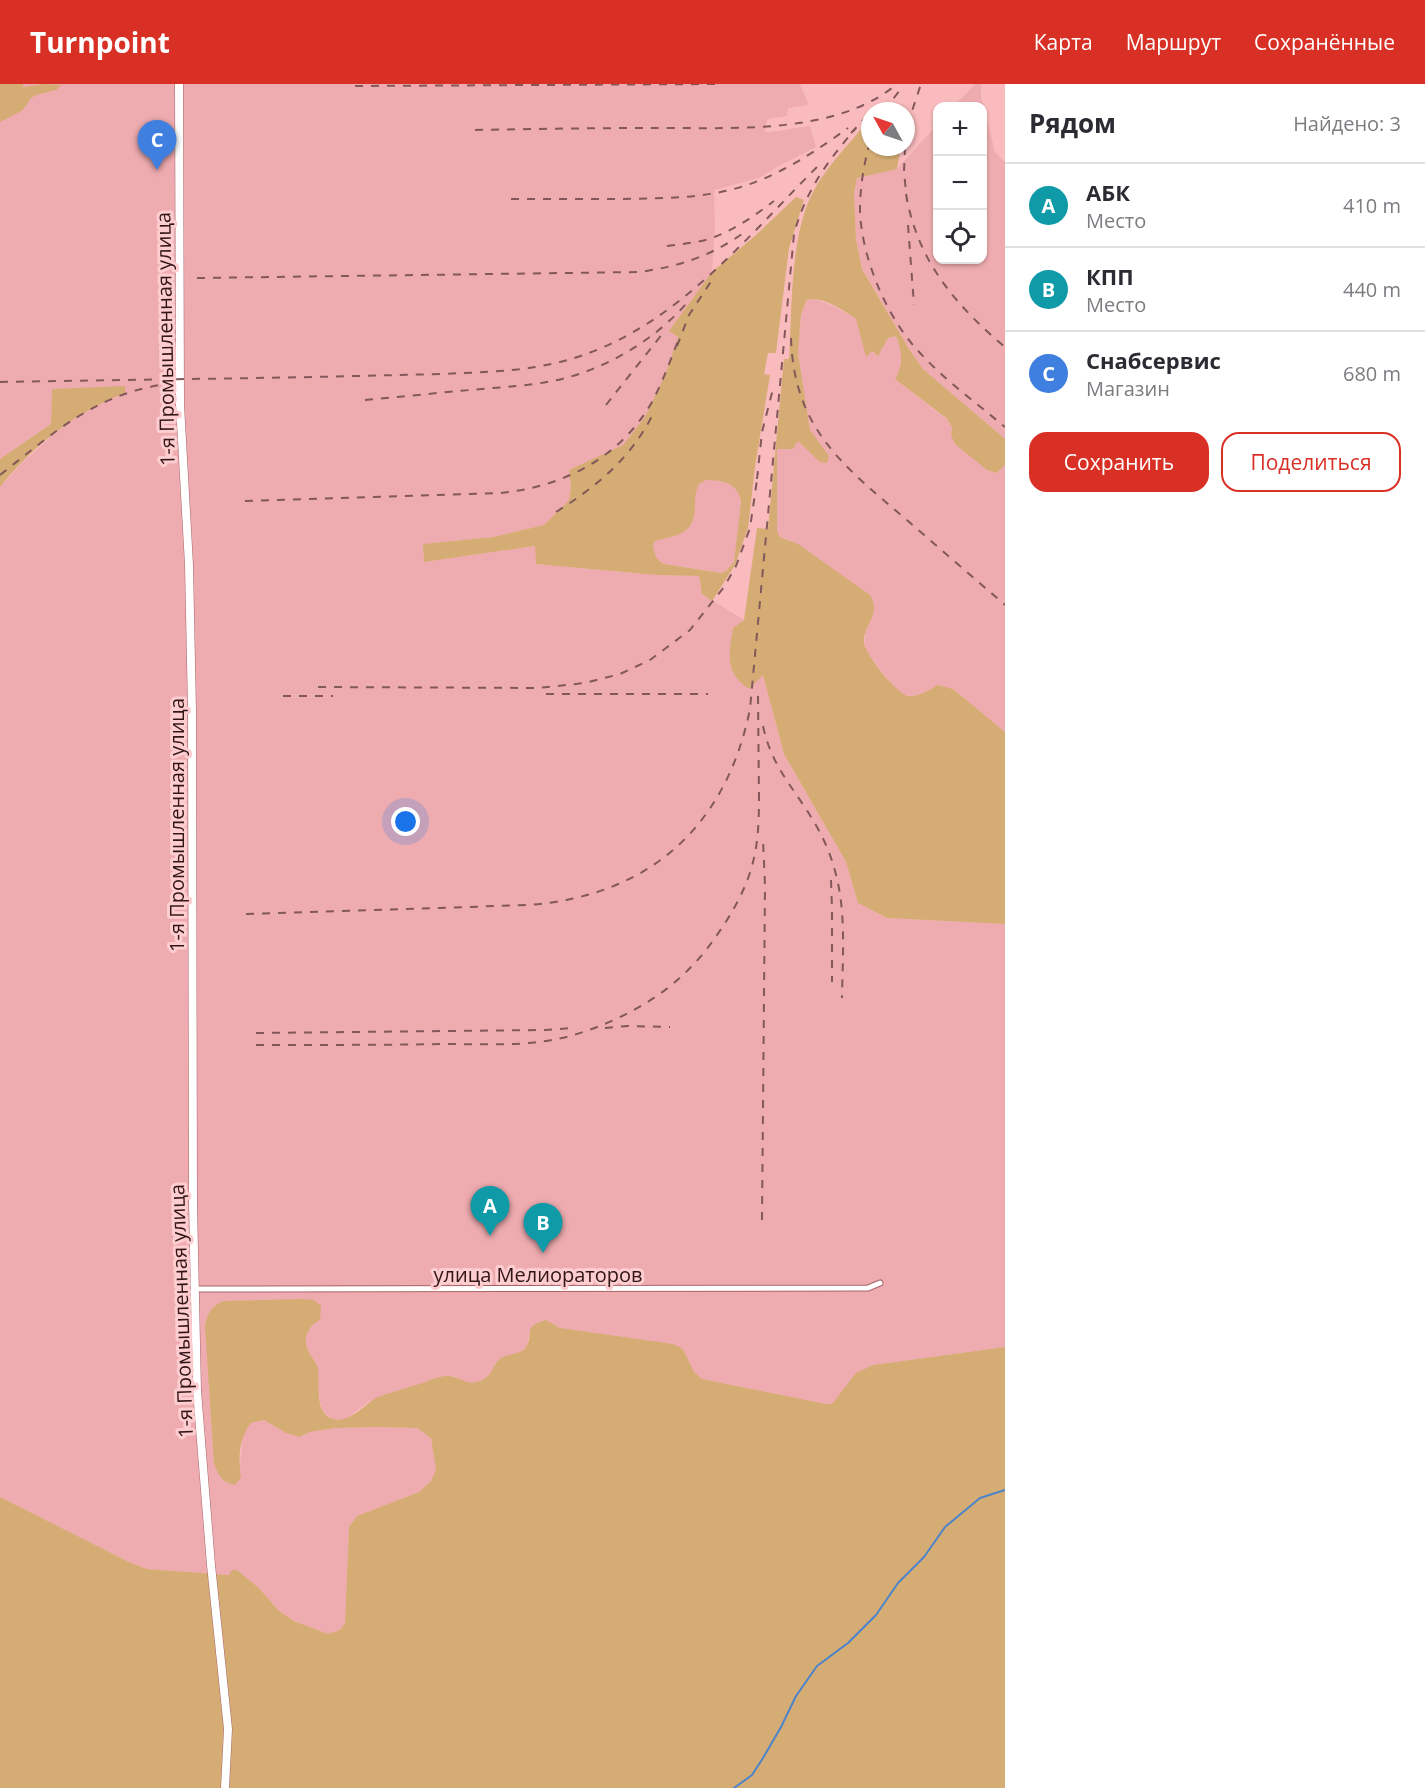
<!DOCTYPE html>
<html lang="ru">
<meta charset="utf-8">
<style>
body{margin:0;font-family:"Open Sans",sans-serif;background:#f2f2f3;color:#2b2b33}
.controls{position:absolute;right:18px;top:18px;display:grid;overflow:hidden;border-radius:12px;box-shadow:0 2px 4px #0004}
.controls button{width:54px;height:54px;display:grid;place-items:center;padding:0;border:0;border-bottom:2px solid #e1e1e2;background:#fff;color:#2b2b33;font:30px sans-serif}
.compass{position:absolute;left:861px;top:18px;width:54px;height:54px;border-radius:50%;background:#fff;box-shadow:0 2px 4px #0004;rotate:310deg}
.you{position:absolute;left:406px;top:738px;width:21px;height:21px;margin:-15px;border:4px solid #fff;border-radius:50%;background:#1a73e8;box-shadow:0 0 0 9px #1a73e833}
.badge{display:grid;place-items:center;width:39px;height:39px;border-radius:50%;background:#d93025;color:#fff;font-size:20px;font-weight:700}
.pin{position:absolute;translate:-50% -50px;filter:drop-shadow(0 2px 3px #0008)}
.pin::after{content:'';position:absolute;top:32px;width:21px;height:18px;background:inherit;clip-path:polygon(0 0,100% 0,50% 100%)}
.list{margin:0;padding:0;list-style:none}
h2{display:flex;justify-content:space-between;align-items:center;height:78px;margin:0;padding:0 24px;font-size:26px}
h2 small{font-size:20px;font-weight:400;color:#7c7c81}
.list li{display:grid;grid-template-columns:39px 1fr auto;gap:18px;align-items:center;box-sizing:border-box;height:84px;padding:0 24px;border-top:2px solid #e1e1e2}
.list b{display:block;font-size:22px;white-space:nowrap}
.list p{margin:0;font-size:20px;white-space:nowrap;color:#7c7c81}
.list em{font-size:20px;font-style:normal;color:#7c7c81}
.actions{display:flex;gap:12px;padding:18px 24px}
.actions a{flex:1;padding:14px 0;border:2px solid #d93025;border-radius:18px;text-align:center;font-size:21px;color:#d93025}
.actions .main{background:#d93025;color:#fff}
.icon{flex:none;width:33px;height:33px;fill:none;stroke:currentColor;stroke-width:2;stroke-linecap:round;stroke-linejoin:round}
.map{position:relative;flex:none;width:1005px;height:1704px;overflow:hidden}
header{display:flex;align-items:center;gap:36px;box-sizing:border-box;height:84px;padding:0 30px;background:#d93025;color:#fff}
header strong{font-size:28px}
nav{display:flex;gap:33px;margin-inline-start:auto;font-size:21px}
main{display:flex}
aside{flex:1;background:#fff}
.map>svg:first-child{display:block}
.built{fill:#efacb0}
.green{fill:#d5ad74;fill-rule:evenodd}
.lines{fill:none;stroke-linecap:round;stroke-linejoin:round}
.stream{stroke:#4d83c9;stroke-width:2}
.minor-casing{stroke:#a96368;stroke-width:7}
.secondary-casing{stroke:#a96368;stroke-width:9}
.minor{stroke:#fff;stroke-width:5}
.secondary{stroke:#fff;stroke-width:8}
.rail{stroke:#82585a;stroke-width:2;stroke-dasharray:8 8;stroke-linecap:butt}
.labels{text-anchor:middle;dominant-baseline:central;stroke-width:6;stroke-linejoin:round;paint-order:stroke}
.street-label{font-size:20px;fill:#311517;stroke:#fdcdcf}
</style>
<header>
<strong>Turnpoint</strong>
<nav><a>Карта</a><a>Маршрут</a><a>Сохранённые</a></nav>
</header>
<main>
<div class="map">
<svg width="1005" height="1704" viewBox="0 0 1005 1704">
<rect width="100%" height="100%" fill="#fabbbe"/>
<path class="built" d="M0,0H800L809,21L788,24L787,32L767,35L765,48H770L810,42L816,63L775,84L759,94L714,106L715,146L712,188L670,247L678,253L666,289L645,334L623,362L569,386L571,403L569,416L544,441L493,453L423,460L424,478L535,462L536,480L656,491L699,492L702,510L744,536L740,540L763,591L784,670L846,778L858,819L887,834L1005,840V1263L873,1281L832,1320H826L702,1295L694,1288L683,1265L560,1244L554,1240L530,1245L527,1262L520,1268L501,1274L495,1280L494,1287L484,1295L474,1300L467,1299L454,1292L368,1318L346,1335H333L323,1328L320,1318L316,1278L308,1268L305,1260L306,1250L313,1239L214,1221L241,1393L240,1382L243,1350L251,1339L264,1336L286,1349L299,1353L310,1348L335,1344L377,1343L417,1344L431,1354L436,1386L431,1397L419,1408L357,1432L349,1443L345,1539L340,1546L328,1550L294,1537L279,1527L259,1504L237,1486L229,1491L147,1485L131,1479L0,1413V403L23,378L64,341L94,322L124,309L53,306L51,340L0,375Z
M975,0H981V12L995,68L1005,78V355L923,285L909,265L862,184L856,155L854,110L857,94L897,85L937,41L938,176H982V22H954Z
M815,215L833,222L856,235L872,267L877,272L888,254L896,252L902,269L900,287L895,295L946,335L952,343L951,352L997,389L1005,381V648L953,605L938,601L922,610L910,612L904,611L893,602L867,568L864,560L866,552L790,456L780,453L777,448V365L797,356L805,364L814,352L810,346L798,269L801,230L807,217Z
M706,396H716L733,401L740,409L741,417L734,478L726,487L721,489L664,480L659,478L656,476L653,462L655,457L695,421V411L699,400Z"/>
<path class="green" d="M0,0H23V3L44,0L61,1L56,6L36,11L31,14L23,26L0,38Z
M870,42V63H901L897,85L857,94L854,110L856,155L862,185L909,265L923,285L1005,355V381L997,389L987,386L956,361L951,352L952,343L946,334L895,295C904,280 902,268 896,252L888,254L878,272L872,267L866,273L856,235C842,226 824,212 807,216L801,230L798,269L810,346L829,372L827,379L820,378L798,357L793,365H777V447L780,453L798,460L870,511C882,531 863,540 864,559C865,570 897,610 908,612C919,613 929,606 938,601L953,605L1005,648V840L887,834L858,819L846,778L784,670L763,591L749,605C724,589 729,569 733,544L744,536L757,444L768,445L784,275H789C792,226 790,156 811,112C823,87 844,66 861,45Z
M796,113L804,116L789,164L776,269H768L764,290L770,291L755,383L748,444L735,481L712,517L702,510L699,492L656,491L536,480L535,462L424,478L423,460L493,453L544,441L569,416L571,403L569,386L623,361L645,333L666,289L678,253L669,247L712,188L755,152ZM706,396C722,396 738,399 741,417L734,478L726,487L721,489L664,480C656,476 655,471 653,462L655,457C677,451 694,451 695,423C695,414 695,409 699,400Z
M125,302V309C75,328 33,362 0,403V375L51,340L52,305Z
M301,1215L314,1216L321,1222L320,1236C309,1241 302,1254 308,1266C311,1274 317,1277 318,1286C320,1301 314,1331 334,1335C351,1339 364,1320 378,1313C393,1308 408,1303 423,1299C430,1296 437,1293 445,1292C462,1291 466,1305 484,1295C495,1288 493,1279 501,1274C509,1269 520,1271 526,1263C535,1249 521,1243 546,1236L560,1244L673,1260L683,1265L694,1288L702,1295L826,1320H832L856,1289L873,1281L1005,1263V1704H0V1413L131,1479L147,1485L229,1491L232,1486H237L259,1504L279,1527L294,1537L328,1550L340,1546L345,1539L349,1443L357,1432L419,1408L431,1397L436,1386L431,1354L417,1344L377,1343L335,1344L310,1348L299,1353L286,1349L264,1336L251,1339C239,1355 238,1372 241,1393L235,1401C222,1398 219,1392 214,1380L205,1242C207,1229 211,1223 223,1217Z"/>
<g class="lines">
<path class="stream" d="M734,1704L752,1691L763,1674L781,1643L796,1612L817,1582L848,1559L876,1531L898,1499L924,1473L945,1443L980,1414L1005,1406"/>
<defs>
<path id="minor" d="M196,1205L868,1204L880,1199"/>
<path id="secondary" d="M179,0L180,321L189,481L192,627L193,1120L197,1307L211,1481L228,1645L225,1704"/>
</defs>
<use href="#minor" class="minor-casing"/>
<use href="#secondary" class="secondary-casing"/>
<use href="#minor" class="minor"/>
<use href="#secondary" class="secondary"/>
<path class="rail" d="M355,2L715,0
M884,27L903,2
M475,46C533,45 591,44 649,44C727,43 834,53 897,0
M851,49L870,29
M906,57L911,30L921,0
M870,58C864,79 860,103 860,126C861,170 884,227 913,261C939,292 974,317 1005,343
M905,63L904,88L907,117
M906,110C917,176 955,221 1005,263
M511,115C548,115 585,115 622,115C663,114 704,115 744,102C782,90 816,67 848,44
M908,141L914,221
M667,162C681,160 695,159 709,155C733,147 754,132 774,117
M197,194L639,188C677,183 711,172 742,150
M791,254C794,346 844,382 908,437C940,465 973,493 1005,521
M677,262L689,231L712,196
M0,298C104,296 209,295 313,293C355,292 397,291 440,290C512,287 562,287 628,251C700,212 760,140 817,83
M365,316C400,313 435,309 470,306C501,303 532,302 562,295C609,283 654,256 686,220
M606,321L663,249
M0,391C51,351 93,312 160,301
M757,395L762,348L774,301
M245,417L500,409C563,403 620,374 652,318C663,297 671,275 679,254
M556,428C596,403 630,375 652,332
M318,603L538,604L585,599L620,590L650,576L690,546L724,503L736,482L750,444L758,389
M546,610H708
M283,612H333
M758,612L759,714
M763,642C772,685 797,707 817,743C849,800 843,852 842,914
M831,796L832,826V898
M246,830L529,821C649,812 726,743 750,625L794,150C806,106 827,78 856,44
M605,944L628,942L670,943
M256,949L546,946L572,944
M256,961C320,961 384,961 447,960C488,960 530,963 570,952C613,940 660,916 691,883C705,869 716,853 727,836C738,818 748,799 753,778C759,755 759,730 759,706
M762,1136L765,801L763,756"/>
</g>
<g class="labels">
<g class="street-label">
<text transform="translate(165 255) rotate(-91)">1-я Промышленная улица</text>
<text transform="translate(176 741) rotate(-90)">1-я Промышленная улица</text>
<text x="538" y="1190">улица Мелиораторов</text>
<text transform="translate(181 1227) rotate(-92)">1-я Промышленная улица</text>
</g>
</g>
</svg>
<div class="controls">
<button>+</button>
<button>−</button>
<button><svg class="icon" aria-label="locate" viewBox="0 0 24 24"><circle cx="12" cy="12" r="6"/><path d="M12 2v4M12 18v4M2 12h4M18 12h4"/></svg></button>
</div>
<svg class="compass" viewBox="-18 -18 36 36"><path d="M0-13l5 13h-10z" fill="#e53935"/><path d="M0 13l5-13h-10z" fill="#7c7c81"/></svg>
<div class="you"></div>
<div class="pin badge" style="left:490px;top:1152px;background:#0f9aa8">A</div>
<div class="pin badge" style="left:543px;top:1169px;background:#0f9aa8">B</div>
<div class="pin badge" style="left:157px;top:86px;background:#3f7fe0">C</div>
</div>
<aside>
<h2>Рядом<small>Найдено: 3</small></h2>
<ul class="list">
<li><span class="badge" style="background:#0f9aa8">A</span><div><b>АБК</b><p>Место</p></div><em>410 m</em></li>
<li><span class="badge" style="background:#0f9aa8">B</span><div><b>КПП</b><p>Место</p></div><em>440 m</em></li>
<li><span class="badge" style="background:#3f7fe0">C</span><div><b>Снабсервис</b><p>Магазин</p></div><em>680 m</em></li>
</ul>
<div class="actions"><a class="main">Сохранить</a><a>Поделиться</a></div>
</aside>
</main>
